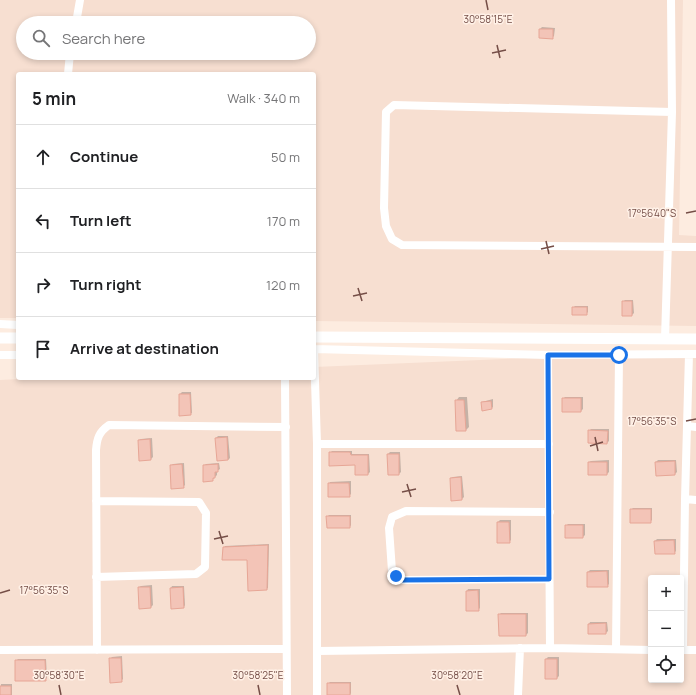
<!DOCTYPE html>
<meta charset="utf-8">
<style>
body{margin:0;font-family:Manrope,sans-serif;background:#f2f2f2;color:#202124}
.controls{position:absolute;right:12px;bottom:12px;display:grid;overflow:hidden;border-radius:4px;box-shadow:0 2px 6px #0003}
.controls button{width:36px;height:36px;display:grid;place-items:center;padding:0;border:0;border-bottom:1px solid #e0e0e0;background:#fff;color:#202124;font:20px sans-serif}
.stop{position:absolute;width:12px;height:12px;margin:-9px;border:3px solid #1a73e8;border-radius:50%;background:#fff}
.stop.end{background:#1a73e8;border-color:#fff;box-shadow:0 1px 4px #0008}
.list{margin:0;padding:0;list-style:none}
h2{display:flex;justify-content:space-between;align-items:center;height:52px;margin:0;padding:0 16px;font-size:17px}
h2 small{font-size:13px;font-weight:400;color:#757577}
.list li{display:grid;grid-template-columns:26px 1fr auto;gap:12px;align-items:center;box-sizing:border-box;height:64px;padding:0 16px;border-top:1px solid #e0e0e0}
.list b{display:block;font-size:15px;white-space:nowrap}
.list em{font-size:13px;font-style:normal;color:#757577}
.icon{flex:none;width:22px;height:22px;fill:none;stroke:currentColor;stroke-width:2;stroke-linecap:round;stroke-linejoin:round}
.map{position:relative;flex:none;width:696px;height:695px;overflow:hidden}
.search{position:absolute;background:#fff;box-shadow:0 2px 6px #0003;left:16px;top:16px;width:300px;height:44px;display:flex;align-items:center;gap:10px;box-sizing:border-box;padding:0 14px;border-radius:22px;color:#757577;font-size:15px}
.panel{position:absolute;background:#fff;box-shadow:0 2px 6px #0003;left:16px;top:72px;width:300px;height:308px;border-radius:4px}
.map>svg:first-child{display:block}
.residential{fill:#f7dfd1;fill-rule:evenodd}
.shadow{fill:#0003}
.building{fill:#f3c4b7;stroke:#e7a696}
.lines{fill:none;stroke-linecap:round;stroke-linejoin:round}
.street{stroke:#fff;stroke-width:8}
.secondary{stroke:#fff;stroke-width:11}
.route{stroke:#1a73e8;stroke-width:5}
.ticks{fill:none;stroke:#754e47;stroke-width:1.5}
.ticks-label{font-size:10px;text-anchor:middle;fill:#754e47;stroke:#fff1e7;stroke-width:3;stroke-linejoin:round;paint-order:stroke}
</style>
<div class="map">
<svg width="696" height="695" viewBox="0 0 696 695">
<rect width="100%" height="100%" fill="#fdece0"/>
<path class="residential" d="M0,0H683L679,235L696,236V326L314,321V74H18V318H0ZM23,23H309V53H23Z
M696,351V695H0V380L40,378H314V367ZM651,578H681V680H651Z"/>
<path class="shadow" d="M542,27L555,28L554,36L552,38L540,29Z
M625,300H633L634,313L632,315L623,302Z
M575,306H588V312L586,314L573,308Z
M182,392H191L192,413L190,414L180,394Z
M459,397H467L469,427L466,430L456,401Z
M565,397H583V409L581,411H563V399Z
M493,399V407L492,408L482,402Z
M591,429H609V441L607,443L589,431Z
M218,436H228L230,458L228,460L216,438Z
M152,438L153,457L151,459L139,440L141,439Z
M332,451H352V454H369L370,472L368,474L356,464L330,453Z
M390,452H400L401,472L399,474L388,454Z
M609,460V472L607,474H589V462L591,461Z
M658,460H676L677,472L675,474L656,462Z
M184,463L185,485L183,487L171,466L173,464Z
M219,463L220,469L217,471V475L212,480L204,466L206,464Z
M462,476L464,497L462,499L451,478L453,477Z
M351,481V494L349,496L329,484L330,482Z
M633,508H652V520L650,522L631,510Z
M329,515H351V525L350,527L327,517Z
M500,520H511V540L509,542L498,522Z
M568,524H585V535L583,537L566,526Z
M657,539H676V551L674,553L655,541Z
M269,544L268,588L266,589L248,558L224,548L225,546Z
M590,570H609V584L607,586L588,572Z
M152,585L153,605L151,607L139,587L141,586Z
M172,586H184L185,605L184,607L171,588Z
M468,589H480V608L478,610L467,591Z
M501,613H528V633L526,635L499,615Z
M590,622H607L608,631L606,633L589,624Z
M122,656L123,679L121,681L110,659L112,657Z
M548,657H559V676L557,678L546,659Z
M18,659H46L47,678L45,680L16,661Z
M330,682H351V693L350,695H328V684Z
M1,684H12V695H0Z"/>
<path class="building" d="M539,29H553V39L539,38Z
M622,301H632V316H622Z
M572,307H587V315H572Z
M179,394H190L191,415L179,416Z
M562,398H581V412H562Z
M455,400H464L466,431H456Z
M491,401L492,409L482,411L481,402Z
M588,430L608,431L607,444L588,443Z
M227,437L228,460L217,461L215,438Z
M150,439L151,460L139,461L138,440Z
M329,452H350L351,455H368V475H355V465L329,466Z
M387,454H399V475H388Z
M675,461V475L656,476L655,462Z
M588,462H607V475H588Z
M182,464L184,488L171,489L170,465Z
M218,464V472H215V478H213V481L203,482V465Z
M461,477L462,500L451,501L450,478Z
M328,483H349L350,497H328Z
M630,509H651V523H630Z
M326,516H350V528H327Z
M497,522H509L510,543H497Z
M565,525H583V538H565Z
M674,540L675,554H655L654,541Z
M268,545L267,590L248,591L247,560H222L223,547Z
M607,571L608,587H587V572Z
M138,587H150L151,608L139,609Z
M183,587L184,608L171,609L170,588Z
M478,590L479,611H466V591Z
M498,614H526V636H499Z
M606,623V634H588V624Z
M109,658H121L122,682L110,683Z
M545,659H557V679H545Z
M15,660H45L46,681H15Z
M327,683H350V695H327Z
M0,686H11V695H0Z"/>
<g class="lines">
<path class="street" d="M76,23L80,0
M68,74L70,53
M672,112L394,105L386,112L384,208L386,226L392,239L402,245L696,247
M0,324L18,325
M665,339L672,112L671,0
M314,349L548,355L696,354
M314,349L317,444V695
M0,355H18
M548,355L550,648
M285,378L287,695
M687,426L696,427
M317,444H549
M685,499L696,500
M96,501L199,502L206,513L205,567L196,574L96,577
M549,579L403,580L396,576L392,571L389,528L392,517L406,511L550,512
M616,649L619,355
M0,650L286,649
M97,650L96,450C97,438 99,432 109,425L286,427
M681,650H696
M683,650L685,499L689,354
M317,651L550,648L651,650
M518,695L520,648"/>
<path class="secondary" d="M314,337L696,339
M0,338H18"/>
</g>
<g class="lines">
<path class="route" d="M396,576L403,580L549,579L548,355H619"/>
</g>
<path class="ticks" d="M486,0L488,10M497,45L500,58M492,53L506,50M686,213L696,211M546,241L549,254M541,249L554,246M358,288L362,301M353,296L367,293M686,421L696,419M595,437L598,451M590,446L603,442M407,484L411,497M402,492L416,489M219,531L223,544M214,539L228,536M0,593L10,590M59,685L61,695M258,685L260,695M457,685L460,695"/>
<g class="ticks-label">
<text x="488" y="23">30°58'15"E</text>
<text x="652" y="217">17°56'40"S</text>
<text x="652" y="425">17°56'35"S</text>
<text x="44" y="594">17°56'35"S</text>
<text x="59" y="679">30°58'30"E</text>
<text x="258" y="679">30°58'25"E</text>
<text x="457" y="679">30°58'20"E</text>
</g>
</svg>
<div class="controls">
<button>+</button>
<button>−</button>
<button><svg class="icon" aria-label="locate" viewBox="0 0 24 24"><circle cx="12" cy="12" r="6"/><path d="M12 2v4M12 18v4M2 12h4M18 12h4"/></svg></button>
</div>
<div class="stop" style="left:619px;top:355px"></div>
<div class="stop end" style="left:396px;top:576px"></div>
<div class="search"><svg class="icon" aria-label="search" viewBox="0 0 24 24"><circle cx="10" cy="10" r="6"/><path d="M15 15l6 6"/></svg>Search here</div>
<section class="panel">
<h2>5 min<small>Walk · 340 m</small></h2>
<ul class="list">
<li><svg class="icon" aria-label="ahead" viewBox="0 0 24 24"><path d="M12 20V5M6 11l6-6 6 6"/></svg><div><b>Continue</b></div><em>50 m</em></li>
<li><svg class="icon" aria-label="left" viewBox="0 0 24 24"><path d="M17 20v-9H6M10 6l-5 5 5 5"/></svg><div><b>Turn left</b></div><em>170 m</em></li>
<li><svg class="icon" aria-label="right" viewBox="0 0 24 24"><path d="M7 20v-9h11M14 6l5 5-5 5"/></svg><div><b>Turn right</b></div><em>120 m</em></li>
<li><svg class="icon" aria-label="arrive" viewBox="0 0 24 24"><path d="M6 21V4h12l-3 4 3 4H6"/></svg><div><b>Arrive at destination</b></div></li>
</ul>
</section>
</div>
